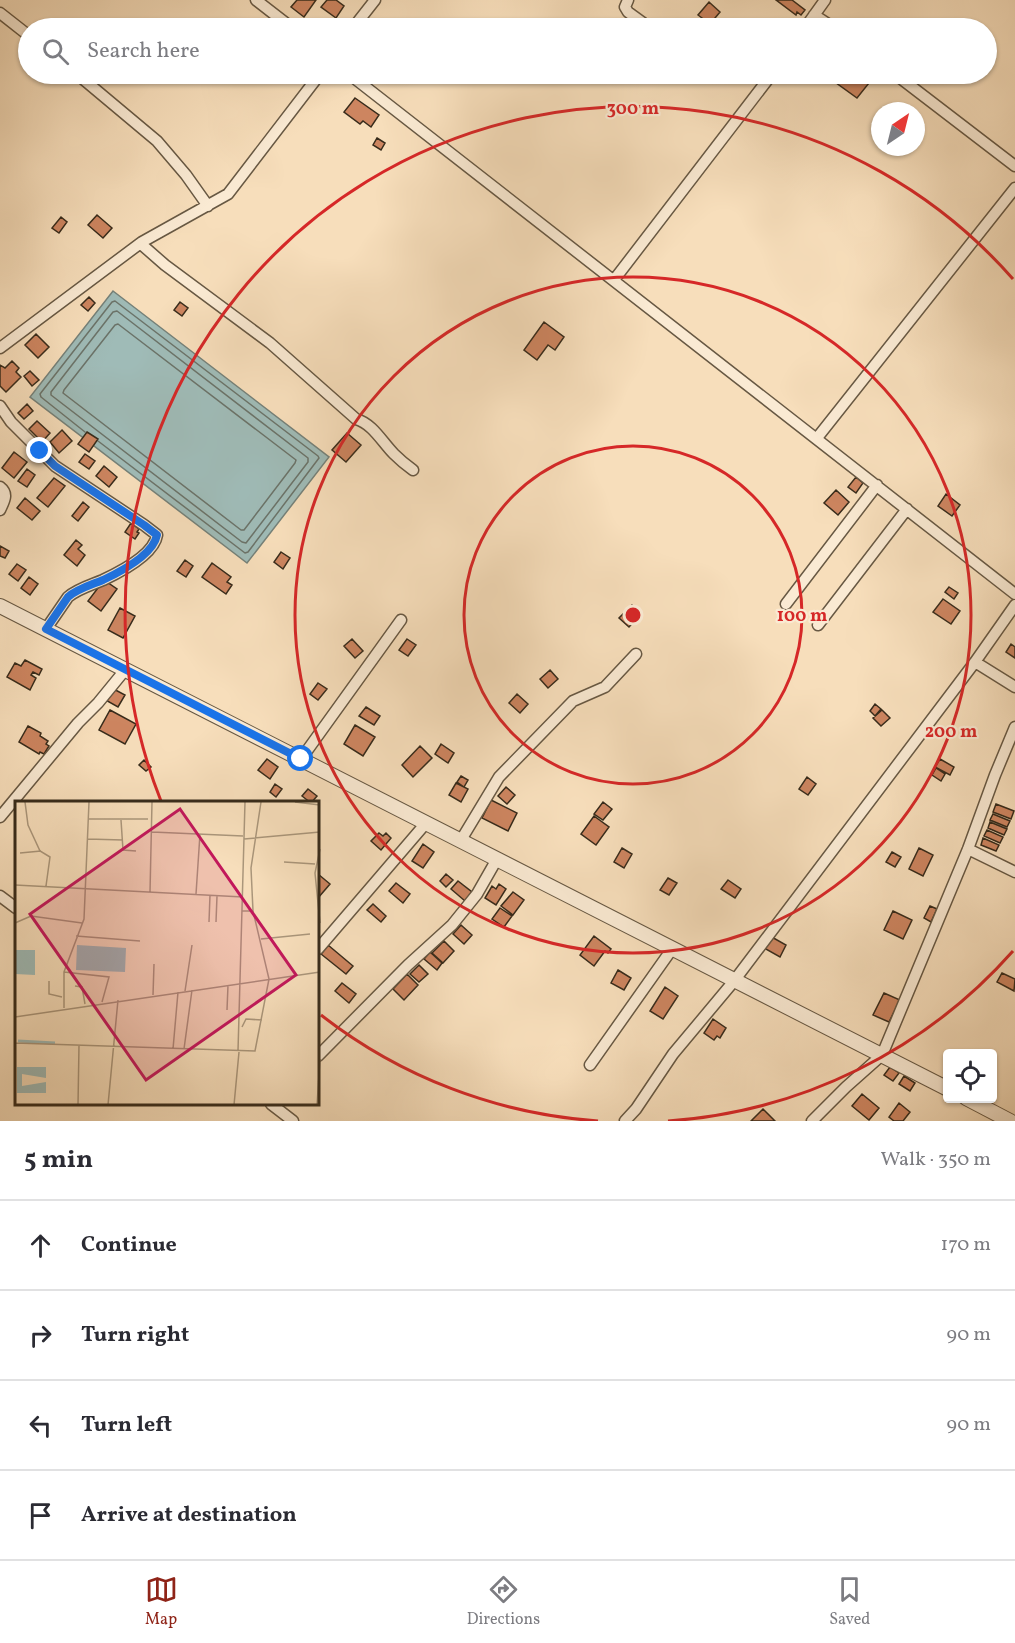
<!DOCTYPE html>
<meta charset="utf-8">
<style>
body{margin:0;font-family:Vollkorn,serif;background:#f2f2f3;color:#2b2b33}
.controls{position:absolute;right:18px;bottom:18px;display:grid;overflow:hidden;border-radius:6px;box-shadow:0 2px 4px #0004}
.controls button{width:54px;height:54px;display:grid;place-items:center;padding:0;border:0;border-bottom:2px solid #e1e1e2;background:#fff;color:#2b2b33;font:30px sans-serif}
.compass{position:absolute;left:871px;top:102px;width:54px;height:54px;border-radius:50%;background:#fff;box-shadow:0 2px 4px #0004;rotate:35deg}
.stop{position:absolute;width:18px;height:18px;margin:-14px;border:4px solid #1a73e8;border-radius:50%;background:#fff}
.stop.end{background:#1a73e8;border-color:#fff;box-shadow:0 2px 6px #0008}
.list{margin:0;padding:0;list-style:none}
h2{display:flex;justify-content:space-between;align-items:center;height:78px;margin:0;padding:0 24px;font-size:26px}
h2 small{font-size:20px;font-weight:400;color:#7c7c81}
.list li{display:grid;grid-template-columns:39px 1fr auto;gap:18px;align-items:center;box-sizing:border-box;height:90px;padding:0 24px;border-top:2px solid #e1e1e2}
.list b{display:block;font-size:22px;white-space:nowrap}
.list em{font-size:20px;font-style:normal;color:#7c7c81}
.icon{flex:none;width:33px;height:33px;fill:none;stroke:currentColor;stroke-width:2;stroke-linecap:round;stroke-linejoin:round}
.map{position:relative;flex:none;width:1015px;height:1121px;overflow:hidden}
.search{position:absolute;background:#fff;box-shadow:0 2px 4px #0004;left:18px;right:18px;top:18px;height:66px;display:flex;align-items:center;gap:15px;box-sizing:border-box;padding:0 21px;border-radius:33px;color:#7c7c81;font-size:22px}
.sheet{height:438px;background:#fff}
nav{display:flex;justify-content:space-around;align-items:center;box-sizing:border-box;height:84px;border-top:2px solid #e1e1e2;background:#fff;font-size:16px;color:#7c7c81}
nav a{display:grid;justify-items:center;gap:3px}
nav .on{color:#8f2418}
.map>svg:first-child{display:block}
.water{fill:#9fbbb7;stroke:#758179;stroke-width:1.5}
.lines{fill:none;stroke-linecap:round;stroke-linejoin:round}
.shore{stroke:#6b7369;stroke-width:1.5}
.building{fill:#cd8560;stroke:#372b1b;stroke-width:1.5}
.minor-casing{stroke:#675843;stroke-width:13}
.tertiary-casing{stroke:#675843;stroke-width:16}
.minor{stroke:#faead3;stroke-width:10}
.tertiary{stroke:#faead3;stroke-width:14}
.route{stroke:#1a73e8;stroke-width:8}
.ring{fill:none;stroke:#d62828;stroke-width:3}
.inset-river{fill:none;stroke:#9fbbb7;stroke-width:3}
.inset-road{fill:none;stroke:#aa967b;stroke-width:1.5}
.view{fill:#c2185b;fill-opacity:0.15;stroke:#c2185b;stroke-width:3}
.inset-edge{fill:none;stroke:#372b1b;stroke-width:3}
.centre{fill:#d62828;stroke:#faead3;stroke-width:3}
.ring-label{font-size:18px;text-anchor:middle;font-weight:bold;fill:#d62828;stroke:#faead3;stroke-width:4.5;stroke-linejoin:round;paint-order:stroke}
</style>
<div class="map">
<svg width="1015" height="1121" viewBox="0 0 1015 1121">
<rect width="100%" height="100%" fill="#f7debb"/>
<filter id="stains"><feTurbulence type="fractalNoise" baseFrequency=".00333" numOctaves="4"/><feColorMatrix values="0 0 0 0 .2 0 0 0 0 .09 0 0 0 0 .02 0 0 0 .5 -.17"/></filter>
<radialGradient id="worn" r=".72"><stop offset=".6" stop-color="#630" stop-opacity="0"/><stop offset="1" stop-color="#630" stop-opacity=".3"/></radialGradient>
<path class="water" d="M113,291L329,457L247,563L30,397Z"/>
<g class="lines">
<path class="shore" d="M117,311L308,458V462L246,543L242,542L51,395V392L113,312Z
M118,324L296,460L295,463L244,530H241L63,393L64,390L115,325Z
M85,432L41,397L40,394L112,302L115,301L318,456L319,458L248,552L245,553L98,441"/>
</g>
<path class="building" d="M297,0H316L304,17L291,7Z
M327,0H336L344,6L336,18L321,7Z
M776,0H792L805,10L801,15L797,12L796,15Z
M709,2L720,12L710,24L698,15Z
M830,74H867L873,78L857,98L828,77Z
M355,98L379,115L371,127L363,121L360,124L344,112Z
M377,138L385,143L381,150L373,145Z
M97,215L112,228L103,238L88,225Z
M61,217L67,222L59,233L52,228Z
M89,297L95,303L88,311L81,305Z
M180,302L188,308L182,316L174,310Z
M544,322L564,337L555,350L548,345L537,360L524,350Z
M36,334L49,347L38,358L25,345Z
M12,361L19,368L16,372L21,377L6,392L0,386V365L5,368Z
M30,371L39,380L32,386L24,376Z
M27,404L33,411L24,419L18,413Z
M37,421L50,433L42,442L29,429Z
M62,430L72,441L59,453L50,442Z
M87,432L98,439L89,452L78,444Z
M347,433L361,445L346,462L332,450Z
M14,452L27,462L14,478L2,468Z
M85,454L95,461L89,469L79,462Z
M104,466L117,477L109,487L96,476Z
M27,469L35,475L27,487L18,481Z
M856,477L863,483L856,493L848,487Z
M54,478L65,486L48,507L37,498Z
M836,490L849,502L838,515L824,503Z
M946,494L960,505L952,516L938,506Z
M25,498L40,511L32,520L17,508Z
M83,502L89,507L78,521L72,516Z
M131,523L139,529L137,532L139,533L135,539L125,532Z
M76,540L82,545L78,549L85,555L77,566L64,555Z
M0,546L9,551L5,558L0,556Z
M281,552L290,558L283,569L274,562Z
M185,560L193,566L186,577L177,571Z
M212,563L231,577L227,582L232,585L226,594L202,577Z
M17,564L26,570L18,581L9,574Z
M29,577L38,584L30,595L21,588Z
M104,580L117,589L101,611L88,601Z
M949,587L958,593L954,599L945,592Z
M943,599L960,611L951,624L933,612Z
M632,605L641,614L629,627L619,618Z
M120,608L135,616L123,638L108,630Z
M352,639L363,651L355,658L344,646Z
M407,639L416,645L408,656L399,650Z
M1011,644L1015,647V658L1006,652Z
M25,660L42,669L39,675L33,672L31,675L36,678L30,690L7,677L15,663L21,666Z
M550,670L558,679L548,688L540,679Z
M318,683L327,689L318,700L310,694Z
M108,686L125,695L118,707L102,698Z
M517,694L528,704L520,713L509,703Z
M875,704L881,709L875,716L870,711Z
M366,707L380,716L374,725L359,716Z
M110,710L136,724L125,744L99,730Z
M882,710L890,718L881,726L873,718Z
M355,725L375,737L363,756L344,744Z
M28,726L41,733L40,736L48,741L46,744L49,746L44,754L40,752L39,754L19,742Z
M441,744L454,753L448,763L435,754Z
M420,746L432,758L413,777L402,765Z
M267,759L278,767L270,779L258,770Z
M940,759L954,767L950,775L935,767Z
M144,760L151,767L146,771L139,765Z
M936,768L945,774L941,781L932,775Z
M461,776L468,780L464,787L457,782Z
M807,777L816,784L808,795L799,789Z
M456,783L468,789L461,802L449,795Z
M275,784L282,789L276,797L270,792Z
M506,787L515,795L507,804L498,796Z
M308,789L317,796L311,803L302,796Z
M491,800L517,813L508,831L482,818Z
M603,802L612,809L603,820L594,814Z
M996,804L1014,811L1011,819L993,812Z
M993,814L1010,821L1007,827L990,820Z
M594,816L609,827L596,845L581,834Z
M990,822L1007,829L1004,835L988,828Z
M987,830L1003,837L1000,843L984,836Z
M379,833L383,836L386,833L391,838L381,850L371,841Z
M983,838L999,845L996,851L981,845Z
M423,844L434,852L423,868L412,861Z
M622,848L632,854L624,868L614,862Z
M919,848L933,855L923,876L909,869Z
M892,852L901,857L895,867L886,862Z
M318,874L330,884L318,898Z
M446,874L453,880L446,887L440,881Z
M668,878L677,883L669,895L660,890Z
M728,880L741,889L735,898L721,889Z
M458,881L472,892L465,901L451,889Z
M396,883L410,894L403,903L389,891Z
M499,884L506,889L496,905L485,898L492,886L496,889Z
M513,892L524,900L513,915L501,906Z
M373,904L386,916L381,922L367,910Z
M930,906L937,909L931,922L924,918Z
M500,908L512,916L504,927L492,919Z
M893,911L912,920L903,939L884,930Z
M461,925L472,935L464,944L453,934Z
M594,936L611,949L608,953L605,951L594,966L580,955Z
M770,936L786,945L780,957L764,948Z
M444,941L454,951L443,963L432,953Z
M328,945L353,966L346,974L321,954Z
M430,952L442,963L437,970L424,959Z
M419,965L428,974L419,982L410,974Z
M618,970L631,978L624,990L611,983Z
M1002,973L1015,979L1014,991L997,982Z
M407,974L418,985L404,1000L393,989Z
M342,983L356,994L349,1003L335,991Z
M665,987L678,996L663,1019L650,1011Z
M884,993L900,1000L889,1022L873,1015Z
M713,1019L726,1028L720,1038L717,1036L714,1040L704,1033Z
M890,1067L899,1073L893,1081L884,1075Z
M904,1076L915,1083L910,1091L899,1084Z
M862,1094L879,1108L869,1120L852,1106Z
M899,1103L910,1112L903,1121H894L889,1117Z
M763,1109L775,1121H751Z"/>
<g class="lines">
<defs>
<path id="minor" d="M256,0L292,28
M628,0L625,7L628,12L650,28
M0,13L28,35
M814,15L834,28
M353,28L375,0
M805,28L825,0
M77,74L157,141L186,175L208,206
M349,74L1015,594
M895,74L1015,166
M141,244L165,265L270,343L356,419C373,424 382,442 394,454C400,460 406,465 413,470
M614,280L772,74
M0,348L142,242L228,194L320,74
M0,406L11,422L55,466L144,525L157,535C154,555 120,572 103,580C91,585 77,589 68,597L46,629
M817,438L1015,188
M0,487C9,494 4,501 0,510
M786,604L877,485
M818,625L907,509
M975,662L1015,687
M301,759L401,620
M0,817L78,723L98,703L125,670
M461,840L499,777L573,701L605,687L636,654
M968,849L1015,872
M0,896L16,908
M318,949L426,823
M318,1056L408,965L452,925L477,894L497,859
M590,1065L672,949
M271,1104L293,1121
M625,1121L636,1109L673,1054L734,981L975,662L1015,605
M812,1121L846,1087L882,1055L968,849L995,775L1015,727"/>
<path id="tertiary" d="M0,606L948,1089
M966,1098L1010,1121"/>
</defs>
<use href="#minor" class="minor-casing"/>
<use href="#tertiary" class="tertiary-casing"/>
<use href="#minor" class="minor"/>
<use href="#tertiary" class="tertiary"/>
</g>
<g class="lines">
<path class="route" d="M40,451L55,466L144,525L157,535C153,555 120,572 103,580C91,585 77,589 68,597L46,629L301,759"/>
</g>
<g class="ring">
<circle cx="633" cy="615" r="169"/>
<circle cx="633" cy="615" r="338"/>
<path d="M1013 951A507 507 0 0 1 668 1121M598 1121A507 507 0 0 1 321 1015M161 801A507 507 0 0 1 1013 279"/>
</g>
<g transform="translate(15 801)">
<rect width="304" height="304" fill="#f7debb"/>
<path d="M62,144L111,147L110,171L61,169ZM0,149H20V174L0,173ZM2,266H31V277L7,273V285L31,281V292H2Z" fill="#9fbbb7"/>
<path class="inset-river" d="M3,240L40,242"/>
<path class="inset-road" d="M10,1L13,24L25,50L35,56L31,85M280,1L305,4M73,18H133M106,19L108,49L121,50M137,31L228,35M72,38L108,39M229,38L305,31M305,48L300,72L305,122M5,52L26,50M269,61L300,63M0,84L228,96M135,91L137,1M181,93L185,33M238,110L236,67L246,1M194,121L195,94M201,121L202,95M0,122L16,115L67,122M61,135L125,140M246,138L295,133M49,171L94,176L87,201M34,180V193L47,196M60,185L67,186L70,203M170,190L177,144M138,194L139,163M0,199V295M49,207V171L69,118L74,1M212,209L213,184M0,216L305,171M227,226L231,218L247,219M0,242L240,250L254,178L238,110H227M158,248L163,191M169,248L177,189M223,250L230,1M63,304L64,244M93,304L103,199M219,304L224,251M302,304L305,258"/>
<path class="view" d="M165,8L281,174L131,279L15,113Z"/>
<rect width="304" height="304" class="inset-edge"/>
</g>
<circle cx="633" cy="615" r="9" class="centre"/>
<g class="ring-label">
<text x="633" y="114">300 m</text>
<text x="802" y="621">100 m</text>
<text x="951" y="737">200 m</text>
</g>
<rect width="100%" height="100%" filter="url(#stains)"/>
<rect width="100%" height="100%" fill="url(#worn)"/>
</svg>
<div class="controls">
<button><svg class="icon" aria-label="locate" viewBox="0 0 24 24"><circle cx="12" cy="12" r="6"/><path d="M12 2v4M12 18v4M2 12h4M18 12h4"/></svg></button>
</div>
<svg class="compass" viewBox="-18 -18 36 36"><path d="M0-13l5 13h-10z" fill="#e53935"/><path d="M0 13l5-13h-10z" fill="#7c7c81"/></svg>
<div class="stop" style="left:301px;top:759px"></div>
<div class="stop end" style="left:40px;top:451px"></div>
<div class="search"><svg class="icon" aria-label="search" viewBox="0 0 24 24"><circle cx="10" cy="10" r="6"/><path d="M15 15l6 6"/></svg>Search here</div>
</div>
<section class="sheet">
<h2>5 min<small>Walk · 350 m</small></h2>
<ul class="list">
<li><svg class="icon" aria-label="ahead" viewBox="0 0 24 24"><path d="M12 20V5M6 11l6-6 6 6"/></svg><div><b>Continue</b></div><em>170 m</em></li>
<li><svg class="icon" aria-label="right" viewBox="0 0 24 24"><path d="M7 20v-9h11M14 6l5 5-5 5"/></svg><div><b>Turn right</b></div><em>90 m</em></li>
<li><svg class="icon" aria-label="left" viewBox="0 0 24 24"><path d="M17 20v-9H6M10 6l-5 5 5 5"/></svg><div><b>Turn left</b></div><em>90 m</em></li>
<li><svg class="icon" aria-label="arrive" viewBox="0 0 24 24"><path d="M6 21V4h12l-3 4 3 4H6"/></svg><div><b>Arrive at destination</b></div></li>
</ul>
</section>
<nav>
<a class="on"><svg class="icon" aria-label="map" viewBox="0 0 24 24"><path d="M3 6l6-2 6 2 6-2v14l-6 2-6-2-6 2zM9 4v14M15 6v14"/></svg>Map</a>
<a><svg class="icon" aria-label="directions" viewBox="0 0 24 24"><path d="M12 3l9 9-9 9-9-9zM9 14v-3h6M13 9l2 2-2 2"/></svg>Directions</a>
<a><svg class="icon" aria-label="saved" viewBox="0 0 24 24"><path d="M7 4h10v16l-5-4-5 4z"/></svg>Saved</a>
</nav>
